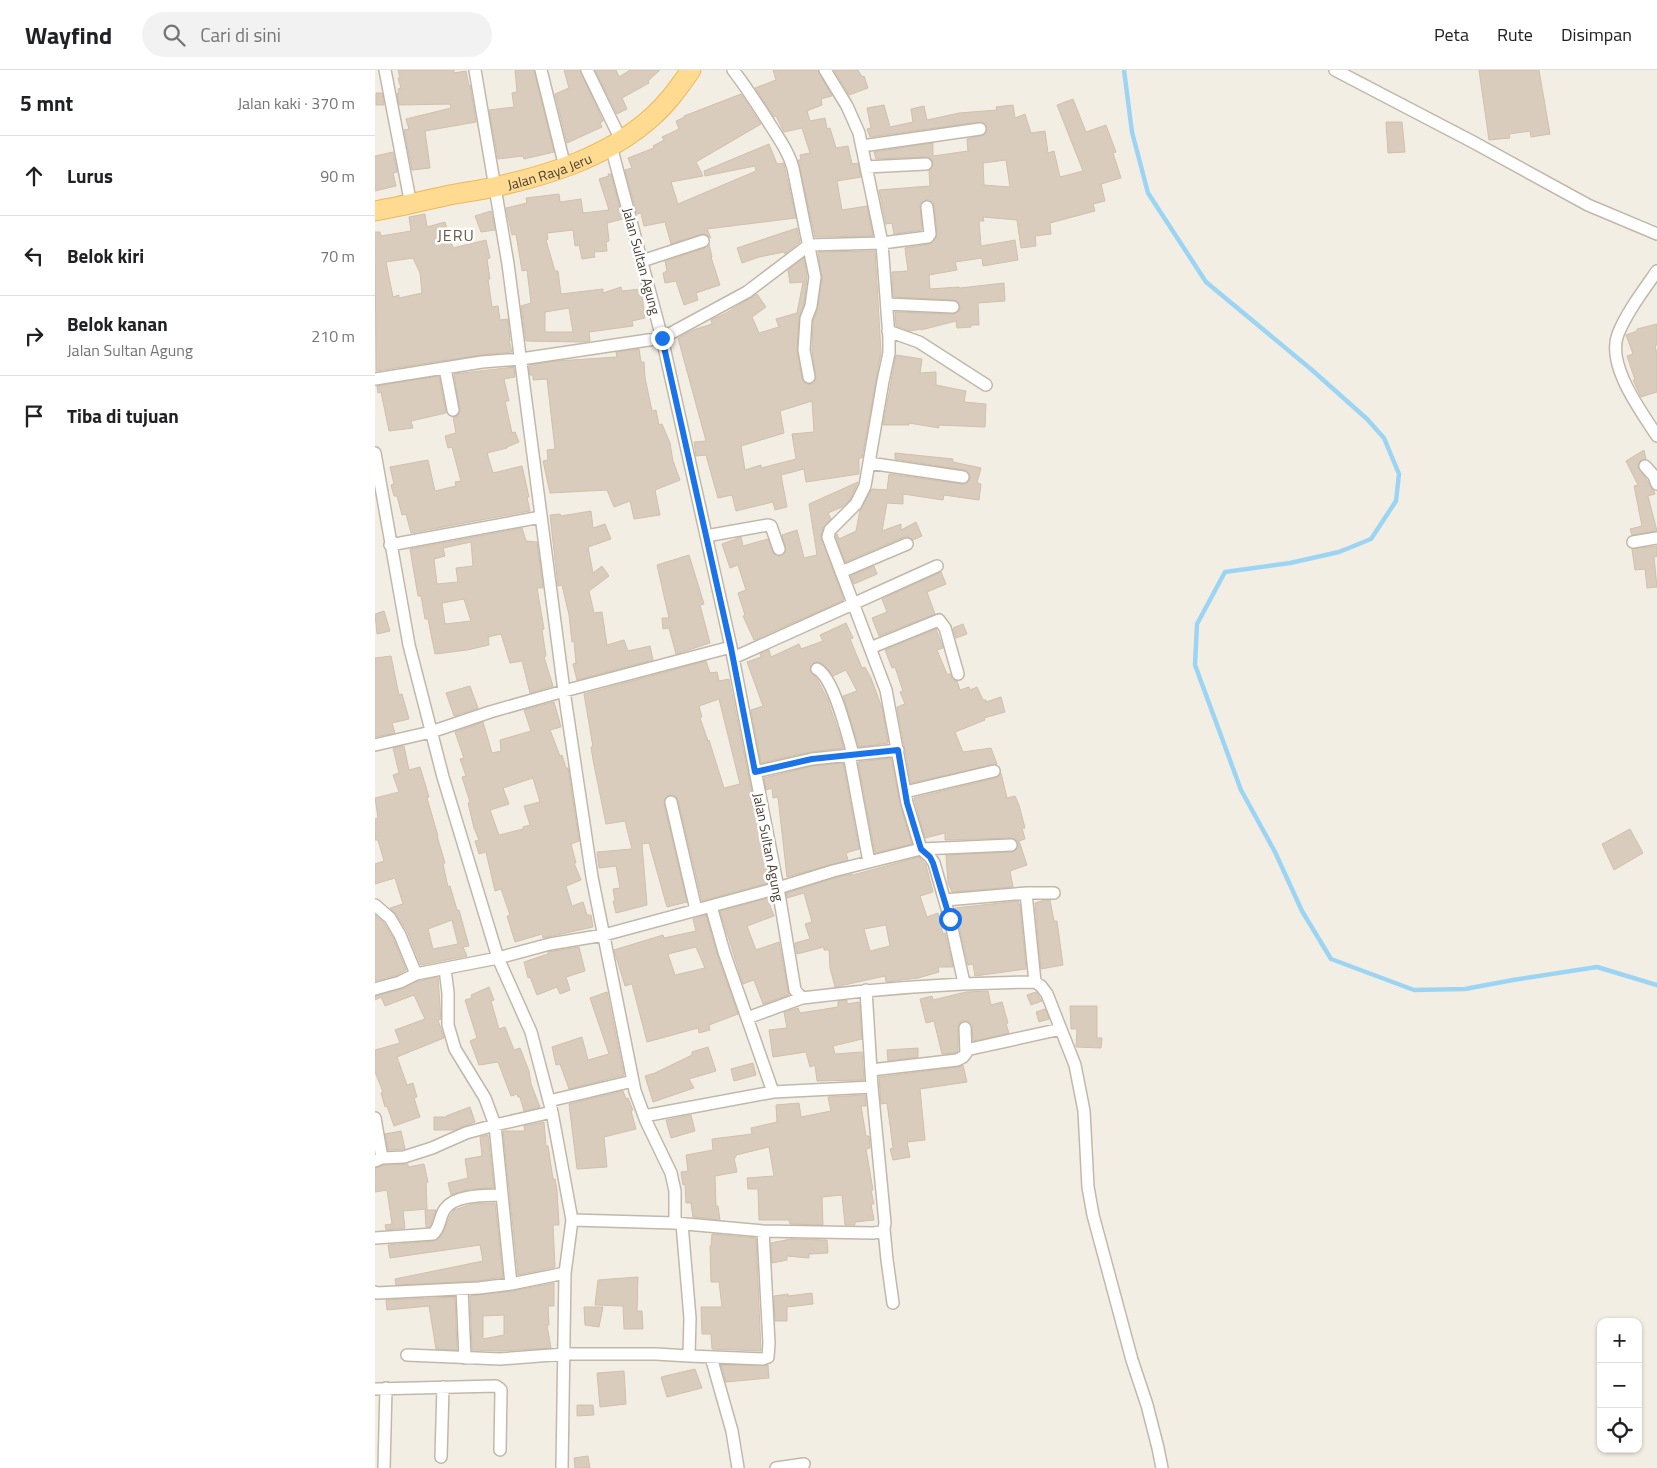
<!DOCTYPE html>
<html lang="id">
<meta charset="utf-8">
<style>
body{margin:0;font-family:"Titillium Web",sans-serif;background:#f2f2f2;color:#202124}
.controls{position:absolute;right:15px;bottom:15px;display:grid;overflow:hidden;border-radius:10px;box-shadow:0 1px 4px #0004}
.controls button{width:45px;height:45px;display:grid;place-items:center;padding:0;border:0;border-bottom:1px solid #e0e0e0;background:#fff;color:#202124;font:25px sans-serif}
.stop{position:absolute;width:15px;height:15px;margin:-11px;border:4px solid #1a73e8;border-radius:50%;background:#fff}
.stop.end{background:#1a73e8;border-color:#fff;box-shadow:0 1px 5px #0008}
.list{margin:0;padding:0;list-style:none}
h2{display:flex;justify-content:space-between;align-items:center;height:65px;margin:0;padding:0 20px;font-size:21px}
h2 small{font-size:16px;font-weight:400;color:#757577}
.list li{display:grid;grid-template-columns:32px 1fr auto;gap:15px;align-items:center;box-sizing:border-box;height:80px;padding:0 20px;border-top:1px solid #e0e0e0}
.list b{display:block;font-size:19px;white-space:nowrap}
.list p{margin:0;font-size:16px;white-space:nowrap;color:#757577}
.list em{font-size:16px;font-style:normal;color:#757577}
.icon{flex:none;width:28px;height:28px;fill:none;stroke:currentColor;stroke-width:2;stroke-linecap:round;stroke-linejoin:round}
.map{position:relative;flex:none;width:1282px;height:1398px;overflow:hidden}
header{display:flex;align-items:center;gap:30px;box-sizing:border-box;height:70px;padding:0 25px;background:#fff;border-bottom:1px solid #e0e0e0}
header strong{font-size:24px}
nav{display:flex;gap:28px;margin-inline-start:auto;font-size:18px}
.search{width:350px;height:45px;background:#f2f2f2;display:flex;align-items:center;gap:12px;box-sizing:border-box;padding:0 18px;border-radius:28px;color:#757577;font-size:19px}
main{display:flex}
aside{flex:1;background:#fff}
.map>svg:first-child{display:block}
.lines{fill:none;stroke-linecap:round;stroke-linejoin:round}
.stream{stroke:#9cd5f4;stroke-width:4.5}
.building{fill:#d9ccbc;stroke:#d1c0ac;fill-rule:evenodd}
.minor-casing{stroke:#c2b8a9;stroke-width:14}
.primary-casing{stroke:#ebb85b;stroke-width:21}
.minor{stroke:#fff;stroke-width:11}
.primary{stroke:#ffda91;stroke-width:19}
.route{stroke:#1a73e8;stroke-width:6}
.labels{text-anchor:middle;dominant-baseline:central;stroke-width:5;stroke-linejoin:round;paint-order:stroke}
.street-label{font-size:14px;fill:#463e34;stroke:#fff}
.quarter-label{font-size:16px;letter-spacing:1px;fill:#695b4a;stroke:#fff}
</style>
<header>
<strong>Wayfind</strong>
<div class="search"><svg class="icon" aria-label="search" viewBox="0 0 24 24"><circle cx="10" cy="10" r="6"/><path d="M15 15l6 6"/></svg>Cari di sini</div>
<nav><a>Peta</a><a>Rute</a><a>Disimpan</a></nav>
</header>
<main>
<aside>
<h2>5 mnt<small>Jalan kaki · 370 m</small></h2>
<ul class="list">
<li><svg class="icon" aria-label="ahead" viewBox="0 0 24 24"><path d="M12 20V5M6 11l6-6 6 6"/></svg><div><b>Lurus</b></div><em>90 m</em></li>
<li><svg class="icon" aria-label="left" viewBox="0 0 24 24"><path d="M17 20v-9H6M10 6l-5 5 5 5"/></svg><div><b>Belok kiri</b></div><em>70 m</em></li>
<li><svg class="icon" aria-label="right" viewBox="0 0 24 24"><path d="M7 20v-9h11M14 6l5 5-5 5"/></svg><div><b>Belok kanan</b><p>Jalan Sultan Agung</p></div><em>210 m</em></li>
<li><svg class="icon" aria-label="arrive" viewBox="0 0 24 24"><path d="M6 21V4h12l-3 4 3 4H6"/></svg><div><b>Tiba di tujuan</b></div></li>
</ul>
</aside>
<div class="map">
<svg width="1282" height="1398" viewBox="0 0 1282 1398">
<rect width="100%" height="100%" fill="#f3eee4"/>
<g class="lines">
<path class="stream" d="M749,0L757,62L773,123L831,212L937,300L992,349L1009,368L1024,404L1021,431L996,469L964,482L915,493L850,502L822,554L820,595L866,720L900,782L927,841L956,889L1039,920L1090,919L1138,910L1222,897L1282,915"/>
</g>
<path class="building" d="M23,0H79V3L91,1L94,16L95,15L101,52L50,61L55,98L37,100L29,60L34,59L31,49L76,38L75,34L24,35L22,23H24L23,19L26,18L23,8H25Z
M140,0H159L179,82L149,89L148,86L123,89L114,40L139,37L137,23L142,22Z
M189,0H205L228,51L225,53L227,57L192,73L180,24L194,18Z
M220,0H241L244,7L255,0H285L273,11L274,13L247,28L252,39L242,44Z
M398,0H443L457,26L446,29L447,35L432,41L435,51L450,48L452,59L455,58L461,78L473,76L477,94L483,93L486,107L462,111L467,140L492,136L498,166L440,167L423,90H426L425,85L435,83L427,58L409,62L401,46L399,47L380,18L401,10Z
M459,0H483L487,7L489,6L493,18L474,25Z
M1104,0H1164L1175,64L1156,67L1155,61L1134,64L1135,68L1114,70Z
M1,23H7L9,35H1Z
M366,24L386,54L321,92L328,106L296,112L303,134L381,101L380,96L330,106L329,101L394,74L402,94L408,93L409,95L421,148L332,159L336,168L330,164H326L296,174L290,152L269,156L266,143L262,144L250,100L257,98L253,88L279,78L278,76L289,70L287,67L304,59L301,51L310,47L309,46Z
M698,29L711,62L731,55L741,82L738,83L746,108L726,114L730,131L718,134L720,141L675,153L676,164L660,166L661,176L646,178L642,150L608,147L609,151H604L606,176L640,170L643,190L608,196L607,188L580,192L582,200L554,205L555,219L584,217L585,218L629,213L630,231L603,233L604,255H596V257L582,258L581,251L546,260V259L535,261L521,256L520,242L578,244L584,241L585,237L582,231L578,230L518,227L517,202L533,201L530,178L554,174L561,168L562,163L559,136L555,130H551L545,134L547,160L519,164L517,153L511,154L504,120L555,116L554,101L557,98L558,93L555,88L551,87L501,89L499,82L558,73V86L593,81L592,69L609,65L612,58L611,54L604,52L495,67L492,59L496,58L492,38L509,35L515,57L538,52L536,39L549,36L552,50L584,43L622,40L621,37L638,35L640,48L650,44L656,63L670,61L673,83L679,81L685,107L708,101L682,35ZM631,90L635,117L609,115L608,93Z
M1011,52H1027L1030,82L1013,83Z
M18,82L22,102L18,103L21,116L0,121V86Z
M233,104H236L248,149L232,153L234,171L231,172L232,181L219,182L220,187L207,189L204,175L200,176L198,160L172,163L173,169L171,170L180,201H183L186,224L228,219V223L246,217L247,221L266,219L270,248L257,251L258,256L214,262L215,271L206,272L151,271L146,236L156,233L152,200L147,201L141,164L137,165L131,138L152,133L151,128L184,124L185,132L206,129L208,143L234,140L224,109L234,106ZM194,238L198,262H170V242Z
M116,141L120,160L106,162L100,146Z
M50,144L52,157L70,152L78,178L111,170L115,188L112,189L115,209H113L117,237L123,236L125,250L133,249L135,271H134L137,282L106,285L1,301L0,162H5L6,166L36,161L34,147ZM38,188L45,203L47,223L24,228V225L18,227L11,192Z
M422,158L425,172L410,184L409,182L384,187L367,193L362,178Z
M334,174L337,187H336L345,215L321,223L323,230L309,235L301,211L290,213L288,203L292,201L290,191L330,178Z
M500,181L506,282L487,388H484V404L431,412L429,399L406,405L412,437L400,440L398,432L361,441L357,425L343,428L331,385L321,386L319,372L331,371L303,268L318,260L337,254L336,250L351,243L382,224L391,237L377,247L384,263L404,257L401,249L422,243L428,212L415,213L413,200L429,188L432,207L429,234L424,248L422,280L427,309L431,314H436L441,309L437,280L438,251L443,237L447,208L443,182ZM437,331L439,362L417,364L421,389L386,398V395L370,400L366,376L409,363L405,341Z
M1282,254V275H1280L1282,285V322L1266,327L1258,310H1260L1252,286L1258,284L1251,265L1262,261V259Z
M264,279L266,292H269L270,308L277,341L281,340L284,355L287,354L295,373L298,391L305,410L280,420L285,445L259,449L255,431L239,437L232,420L175,423L168,391L173,390L172,380L180,379L172,309L158,310V305H155L154,295L181,291L242,287L241,282Z
M521,285L547,289L545,303L561,302V315L591,321L589,332L611,334L610,357L564,355V358L534,353V355H508Z
M139,297L140,307L129,309L134,331H130L137,363L140,362L144,372L132,377V378L112,383L118,403L147,396L154,427H152L155,441L36,463L31,444L27,445L22,426H19L16,415L19,414L15,397L53,390L60,421L81,416L80,412L86,411L77,377L73,378L70,366L81,363L78,347L82,346L85,342L79,304Z
M64,306L71,343L36,351L38,358L14,361L6,322L3,323L2,316Z
M1269,380L1271,389L1265,391L1263,397L1279,421L1280,424L1273,426L1282,461L1257,465L1255,459L1267,456L1259,416L1263,415L1251,391Z
M520,383L578,389V392L606,398L602,413L606,414L604,430L569,425L568,430L528,424V434L512,433L507,461L526,454V460L541,452L547,466L538,470L533,467H529L470,492L461,467L462,464L464,469L481,461L485,440L497,419L512,420L514,404L587,414H591L595,409V404L589,400L520,389Z
M483,412L475,430L467,437L453,443L456,449L448,458L446,466L469,530L379,570L368,546L370,545L363,523L371,520L363,495L355,498L347,474L366,467L368,476L393,469L399,484L406,486L411,480L407,465L422,460L429,488L442,485L434,434Z
M216,441L218,458L230,454L236,469L213,477L218,503L227,496L234,506L214,521L219,543L227,542L232,575L249,570L253,581L275,576L278,590L202,610L198,594L201,593L199,571L197,572L194,545L187,515L183,516L175,445L185,444L186,446Z
M147,458L151,471L162,472L168,518H162L169,559L167,560L171,586L169,587L178,616L155,623L147,591L135,593L126,564L113,567L114,575L92,580L60,584L53,549H50L46,526H43L35,479ZM96,472L98,496L81,498L83,512L62,514L59,489L70,486L68,478ZM89,529L96,551L70,554L67,533Z
M1282,476V486L1279,487L1282,517L1272,518L1270,499L1260,500L1257,479Z
M314,485L329,534L325,535L335,573L301,584L294,558L288,559L287,548H294L282,495Z
M499,496L502,504L479,514L476,506Z
M566,502L571,514L552,522L560,544L504,566L497,548L512,542L507,529Z
M9,541L15,561L2,564L0,544Z
M471,553L478,568L475,569L487,598L490,597L496,608L507,638L513,673L484,677L468,626L482,621L471,600L458,606L447,593L440,592L436,594L435,601L442,609L452,628L469,678L435,682L386,693L376,640L388,636L372,592L386,587L385,584L394,580L396,587L424,574L426,579L448,571L445,565Z
M588,554L592,564L581,568L578,558Z
M561,559L568,578L562,580L572,604H575L577,609L582,611L585,620L594,617L595,620L602,617L608,630H611V632L626,627L630,642L609,648L610,650L580,662L588,682L616,678L622,694L536,713L522,637L530,634L525,622L528,621L520,597L517,598L510,580Z
M16,586L24,625L27,624L34,649L17,653L20,663L0,667V588Z
M331,591L335,603L342,602L344,611L354,609L377,723L374,724L382,750L394,813L327,831L303,730L301,727L295,725L291,727L289,734L312,832L292,837L274,773L267,774L272,835L241,843L238,831H240L238,819L245,818L241,796L224,798L222,782L257,779L250,751L231,754L218,690L216,677H218L209,624ZM344,629L365,714L349,718L334,670L333,671L325,648L327,647L324,636Z
M95,616L103,638L79,646L71,623Z
M179,632L186,657L175,660L185,686L187,685L191,698H193L204,771L196,774L201,793H199L206,810L191,816L197,836L208,832L212,845H216L218,857L168,868L167,864L140,872L132,846L135,845L126,819L120,821L111,782L104,784L100,771L104,770L99,758L93,733L95,732L87,707L91,706L85,689L89,688L80,662L108,652L117,683L126,681L125,670L156,661L149,640ZM158,708L165,732L149,736L155,755L148,757V759L124,765L115,740L134,734L128,718Z
M29,676L34,700L45,697L54,727L52,728L63,766H62L70,793L68,794L73,817L75,816L82,840H84L94,876L88,877L92,886L46,895L32,861L21,844L15,838L28,834L20,808L0,814V794L9,791L3,770H0V749L3,748L0,728L24,722L18,705L24,703L18,678ZM77,850L83,874L58,879L53,859Z
M516,688L525,734L537,774L500,783L483,692Z
M468,693L484,779L471,783L473,790L412,807L403,727L398,728L397,718L391,720L389,708L438,696Z
M626,703L632,728L640,726L644,735L650,758H647L650,769L644,771L652,795L635,801L638,817L577,822L573,813L571,785L637,782L643,778V771L636,768L570,770V763L550,768L539,728L621,708Z
M1255,759L1268,783L1239,800L1227,774Z
M544,787L551,795L558,822L545,826L552,847L563,843L568,864L570,863L578,897H563L564,902L543,908L511,912L510,906L460,917L455,898L454,880H449V877L422,884L420,873L435,869L430,854L437,852L429,823L412,828L411,823L460,808L477,804L478,805ZM511,855L515,876L495,881L489,859Z
M397,827L398,832L394,833L399,846L372,856L381,880L404,872L414,925L388,934L379,910L368,914L345,841Z
M670,830H675L679,851H682L688,895L666,899L660,833Z
M643,831L645,836L651,899L600,906L598,894L593,895L580,838Z
M0,845L9,853L18,868L31,900L22,905L0,911Z
M331,845L342,884L363,944L334,955L335,960L324,963L323,958L272,972L257,914L250,916L239,880L288,865L289,868L321,861L318,849ZM321,877L330,898L300,905L293,884Z
M204,877L210,901L191,907L195,920L185,924L182,917L162,925L155,907L153,908L149,892L173,884V882Z
M63,907L66,949L63,950L69,968L22,987L32,1015L38,1013L42,1027L39,1028L45,1047L19,1056L12,1036L10,1037L6,1023L8,1022L0,1002V980L25,973L20,960L50,949L39,925L10,936L6,927L0,930V926L27,919L43,911Z
M114,917L119,930L116,931L124,959L130,957L139,980L145,978L154,1001L156,1014L165,1037L149,1041L145,1027H143L142,1024L136,1026L123,992L104,995L95,971L102,968L90,930L97,928L96,925Z
M613,921L616,935L627,932L633,953L631,954L634,963L598,971L597,954L593,951H586L583,958V981L580,983L567,984L559,951L551,953L545,929L557,926L558,930L591,922Z
M232,922L249,1005L194,1019L185,994L181,995L177,977L207,967L213,990L234,984L215,928Z
M661,922L667,931L656,935L652,925Z
M472,930V934L484,932L487,969L458,976L460,984L487,982L489,1010L442,1011L440,995L435,997L431,982L398,987L394,960L412,958L409,942L423,938L425,943L463,937V931Z
M695,936H722V968H727L726,978L701,977L702,959H696Z
M670,939L674,949L664,952L661,942Z
M333,977L341,1001L314,1009L319,1018L278,1032L270,1006L280,1003L317,985V982Z
M543,978V987L513,991L512,980Z
M378,993L381,1005L359,1011L356,999Z
M588,995L592,1012L545,1019L550,1070L532,1072L535,1087L518,1090L515,1079L518,1078L512,1033L506,1034L504,1007L583,997Z
M248,1021L251,1029L253,1028L258,1040L256,1041L261,1059L229,1067L232,1097L202,1099L194,1034Z
M490,1025L491,1036H486L491,1066H494L495,1078L491,1079L498,1120H496L499,1134H496L499,1150L480,1152V1155H470L467,1125L447,1127L448,1155L415,1154L414,1150H384L383,1119H373L372,1108L399,1106L394,1077L361,1085V1087L359,1088L362,1102L340,1106L341,1136H343L345,1150L318,1147L316,1133H311L310,1114L308,1115L306,1102L313,1101L311,1085L338,1080L337,1069L377,1064L376,1058L402,1052L401,1035L424,1033L426,1047L456,1041L453,1027Z
M95,1037L100,1052L80,1060H59V1047H72L71,1046Z
M316,1045L320,1061L296,1068L291,1050Z
M169,1052L171,1076H173L178,1109H180L182,1120L184,1155H178L180,1197L143,1205L128,1061H150L149,1056Z
M26,1061L30,1079L13,1080L10,1064Z
M113,1065L119,1118L95,1119L76,1125L73,1113L93,1108L90,1089L107,1086L105,1067Z
M33,1094V1097L49,1094L53,1112L51,1113L52,1139L28,1141L30,1158L11,1160L10,1155L17,1154L12,1120L0,1122V1098L9,1095Z
M120,1133L128,1207L103,1211L21,1215L20,1209L108,1191L105,1175L15,1188L13,1175L59,1171L67,1165L75,1146L79,1140L97,1134Z
M50,1140H61L55,1157H51Z
M337,1164L381,1168L386,1281L337,1279L336,1264H327L326,1237H347L344,1212H336L335,1176H336Z
M416,1169L452,1170L453,1183L434,1184V1188L412,1186V1190L397,1193L396,1173Z
M263,1207L262,1241H267L268,1259H249L248,1236L220,1235L223,1210Z
M179,1213V1236H173L174,1255H172L176,1278L125,1281L97,1280L95,1226L137,1221ZM129,1245V1265L108,1269V1246Z
M437,1223L438,1234L412,1237V1251H400L399,1226L413,1224V1226Z
M80,1227L82,1280L61,1279L54,1236L12,1240L11,1230Z
M209,1237H228L224,1257L210,1255Z
M346,1295H393L394,1308L351,1312Z
M320,1299L327,1318L292,1327L286,1307Z
M249,1301L251,1334L225,1337L222,1303Z
M202,1335H218L219,1345L202,1346Z
M213,1386L215,1398H200L199,1388Z"/>
<g class="lines">
<defs>
<path id="minor" d="M10,0L36,135
M100,0L133,194L189,621L217,807L260,1021L271,1051L296,1103L300,1121V1153
M166,0L190,97
M212,0L246,70
M358,0C372,18 384,37 396,56C405,70 414,83 418,98L440,207L436,236L431,249L429,280L434,307
M450,0L472,36L484,63L507,173L514,268V283L508,311L490,416L481,434L455,460L453,467L511,620L532,733L546,779L555,787L559,793L575,849L589,913
M960,0L1098,72L1213,135L1282,164
M236,76L287,268L356,577L403,818L420,920L427,928C505,918 582,913 660,912
M487,76L605,59
M491,97L551,94
M267,191L328,171
M1282,201C1268,221 1252,242 1243,264C1231,295 1266,341 1282,366
M512,234L578,237
M513,261L544,272L611,315
M70,298L78,340
M0,309L107,292L146,289L287,268L372,222L434,175L507,173L553,167L555,164L552,137
M0,383L34,575L68,707L123,888L156,962L177,1042L197,1150L190,1203L187,1398
M494,393L588,407
M1270,396L1279,406L1282,414
M331,466L393,455L396,456L404,479
M1258,472L1282,468
M15,475L166,447
M466,502L532,474
M495,578L564,550L570,558L583,604
M358,588L562,496
M442,599C459,608 472,664 478,684
M0,675L56,662L115,642L189,621L356,577
M474,684L494,792
M380,702L437,689L523,680
M530,722L619,701
M296,732L321,840
M651,823L660,912
M570,830L651,823H679
M0,835L15,848L25,865L41,904
M336,836L349,882L398,1022
M70,899L73,923V955L80,979L110,1028L120,1055L136,1214
M660,912L666,916L672,924L700,995L709,1041L713,1117L718,1145L757,1290L772,1335L783,1378L787,1398
M0,919L25,912L41,904L123,888L175,874L229,865L403,818L458,801L546,779L636,775
M372,948L427,928
M591,980L686,959
M496,1000L582,990L588,987L591,983L590,958
M174,1031L258,1011
M269,1046L398,1022L497,1017
M0,1048L7,1088L0,1091
M7,1088L29,1087L57,1078L91,1063L120,1055L177,1042
M197,1150L300,1153L388,1161L498,1163L506,1162L509,1159L510,1153L497,1017L491,920
M509,1159L512,1190L518,1233
M0,1168L58,1164C66,1157 64,1147 70,1139C80,1124 111,1126 127,1125
M87,1219L90,1288
M0,1222L2,1223L104,1218L136,1214L190,1203
M32,1285L125,1289L190,1284H281L314,1286L315,1248L307,1154
M314,1286L388,1289L393,1287L394,1273L388,1161
M336,1287L357,1361L363,1398
M0,1319L121,1316L124,1318L126,1320L125,1380
M66,1387L68,1317
M9,1398L11,1318
M401,1398L429,1394"/>
<g id="primary">
<path id="s1" d="M0,141C24,137 47,131 70,126C87,122 103,121 119,117C175,105 234,86 277,47C293,33 304,17 316,0"/>
</g>
</defs>
<use href="#minor" class="minor-casing"/>
<use href="#primary" class="primary-casing"/>
<use href="#minor" class="minor"/>
<use href="#primary" class="primary"/>
</g>
<g class="lines">
<path class="route" d="M287,268L356,578L380,702L437,689L523,680L532,733L546,779L555,787L558,793L575,849"/>
</g>
<g class="labels">
<g class="street-label">
<text stroke="none"><textPath href="#s1" startOffset="179">Jalan Raya Jeru</textPath></text>
<text transform="translate(267 191) rotate(75)">Jalan Sultan Agung</text>
<text transform="translate(394 777) rotate(79)">Jalan Sultan Agung</text>
</g>
<g class="quarter-label">
<text x="81" y="165">JERU</text>
</g>
</g>
</svg>
<div class="controls">
<button>+</button>
<button>−</button>
<button><svg class="icon" aria-label="locate" viewBox="0 0 24 24"><circle cx="12" cy="12" r="6"/><path d="M12 2v4M12 18v4M2 12h4M18 12h4"/></svg></button>
</div>
<div class="stop" style="left:575px;top:849px"></div>
<div class="stop end" style="left:287px;top:268px"></div>
</div>
</main>
